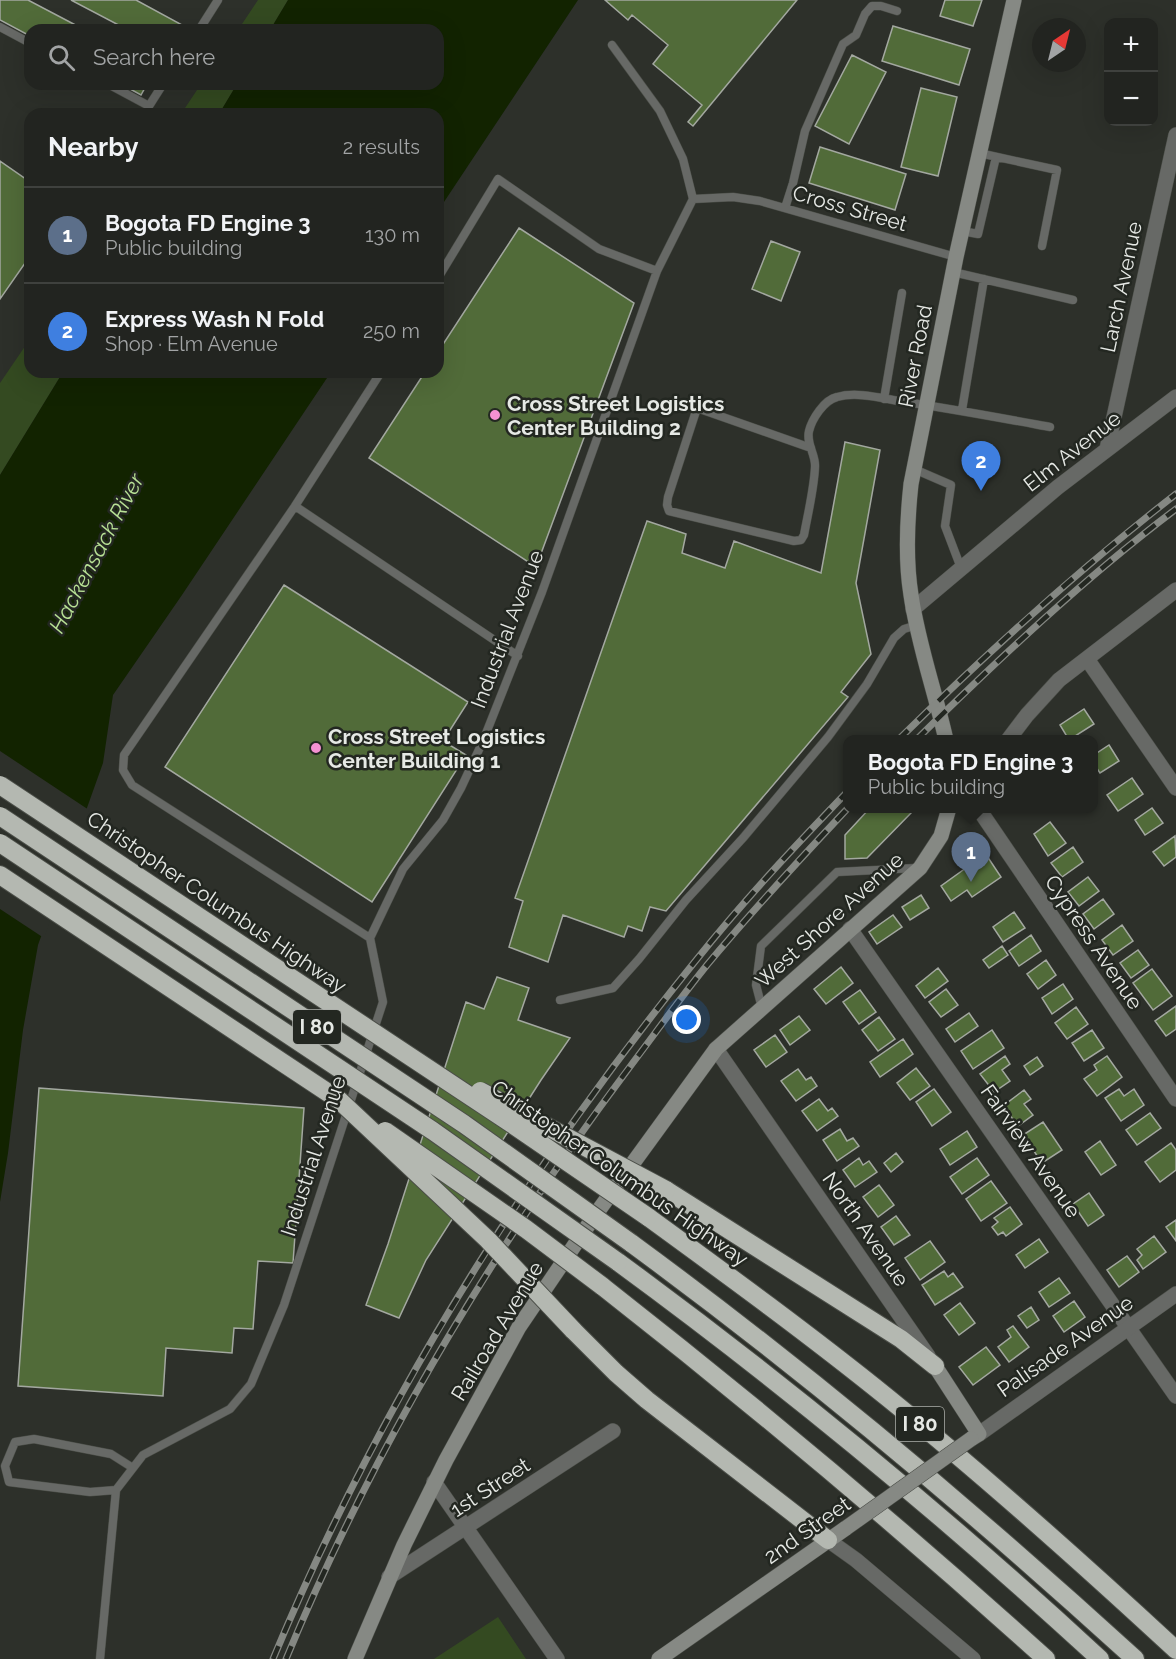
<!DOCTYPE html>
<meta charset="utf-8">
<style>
body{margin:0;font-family:Raleway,sans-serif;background:#2a2c29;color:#f1f3f6}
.controls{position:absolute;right:18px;top:18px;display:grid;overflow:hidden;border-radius:12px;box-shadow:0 6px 24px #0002}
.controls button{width:54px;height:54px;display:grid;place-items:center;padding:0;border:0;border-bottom:2px solid #3f413e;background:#222420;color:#f1f3f6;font:30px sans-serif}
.compass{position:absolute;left:1032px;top:18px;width:54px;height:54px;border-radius:50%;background:#222420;box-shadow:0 6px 24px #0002;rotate:35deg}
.you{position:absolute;left:687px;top:1020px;width:21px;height:21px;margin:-15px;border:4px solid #fff;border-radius:50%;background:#1a73e8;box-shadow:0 0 0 9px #1a73e833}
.badge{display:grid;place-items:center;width:39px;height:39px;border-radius:50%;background:#f591d2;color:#fff;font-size:20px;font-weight:700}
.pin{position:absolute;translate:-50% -50px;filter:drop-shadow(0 2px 3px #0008)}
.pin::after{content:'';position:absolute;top:32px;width:21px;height:18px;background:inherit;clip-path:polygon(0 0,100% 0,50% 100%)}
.popup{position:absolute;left:843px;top:735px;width:255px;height:78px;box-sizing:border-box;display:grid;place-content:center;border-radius:12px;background:#222420;filter:drop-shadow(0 2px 4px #0005);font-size:20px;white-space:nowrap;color:#a2a4a5}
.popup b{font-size:22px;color:#f1f3f6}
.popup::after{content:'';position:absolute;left:50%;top:100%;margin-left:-12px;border:12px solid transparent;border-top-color:#222420}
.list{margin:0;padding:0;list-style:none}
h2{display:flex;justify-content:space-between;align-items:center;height:78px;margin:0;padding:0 24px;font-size:26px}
h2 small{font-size:20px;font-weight:400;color:#a2a4a5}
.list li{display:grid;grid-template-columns:39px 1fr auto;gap:18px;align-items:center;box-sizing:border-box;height:96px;padding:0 24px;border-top:2px solid #3f413e}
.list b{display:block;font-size:22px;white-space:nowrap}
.list p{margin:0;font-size:20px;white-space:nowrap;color:#a2a4a5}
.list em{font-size:20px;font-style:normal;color:#a2a4a5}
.icon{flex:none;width:33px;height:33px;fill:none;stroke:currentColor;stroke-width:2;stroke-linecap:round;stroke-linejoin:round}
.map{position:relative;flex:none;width:1176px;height:1659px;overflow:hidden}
.search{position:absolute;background:#222420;box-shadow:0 6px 24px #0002;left:24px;top:24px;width:420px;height:66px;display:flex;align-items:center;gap:15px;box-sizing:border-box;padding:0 21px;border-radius:18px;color:#a2a4a5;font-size:22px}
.panel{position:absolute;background:#222420;box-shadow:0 6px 24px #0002;left:24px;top:108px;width:420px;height:270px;border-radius:18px}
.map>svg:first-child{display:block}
.green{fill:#344a21}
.water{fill:#122300}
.pier{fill:#2d302a}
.building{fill:#516b39;stroke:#a3a8a0;stroke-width:1.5}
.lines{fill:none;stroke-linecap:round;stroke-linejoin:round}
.service-casing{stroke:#4b4e48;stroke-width:9}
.minor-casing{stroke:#4b4e48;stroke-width:16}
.tertiary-casing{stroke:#4b4e48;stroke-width:16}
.secondary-casing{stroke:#4b4e48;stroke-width:16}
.motorway-casing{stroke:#4b4e48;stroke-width:20}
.service{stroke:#676966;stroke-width:8}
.minor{stroke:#676966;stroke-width:15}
.tertiary{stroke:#676966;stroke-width:15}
.secondary{stroke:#868984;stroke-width:15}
.motorway{stroke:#b4b8b1;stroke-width:18}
.rail-casing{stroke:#858883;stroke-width:7}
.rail{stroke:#232721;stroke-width:4.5;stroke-dasharray:14;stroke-linecap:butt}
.secondary-bridge-casing{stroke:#4b4e48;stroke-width:16;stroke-linecap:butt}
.motorway-bridge-casing{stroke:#4b4e48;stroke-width:20;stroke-linecap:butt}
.secondary-bridge{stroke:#868984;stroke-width:15}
.motorway-bridge{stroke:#b4b8b1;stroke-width:18}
.poi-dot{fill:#f591d2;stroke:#232721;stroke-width:2}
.labels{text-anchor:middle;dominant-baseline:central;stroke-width:5;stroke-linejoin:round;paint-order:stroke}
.shield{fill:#232721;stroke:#acafaa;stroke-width:1.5}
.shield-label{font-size:20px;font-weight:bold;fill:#e6e9e5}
.street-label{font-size:21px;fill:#e6e9e5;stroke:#232721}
.poi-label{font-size:21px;font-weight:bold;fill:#e6e9e5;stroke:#232721;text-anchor:start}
.water-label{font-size:22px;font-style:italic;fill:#b8e195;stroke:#232721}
</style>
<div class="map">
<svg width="1176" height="1659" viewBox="0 0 1176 1659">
<rect width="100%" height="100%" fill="#2d302a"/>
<path class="green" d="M258,0H288L270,30H238Z
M201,84H237L219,114H181Z
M30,339V372H63L0,475V383Z
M498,1617L526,1659H434Z"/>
<path class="water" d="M288,0H578L438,211V114H219L237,84H438V30H270Z
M63,372H331L182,595L113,695L103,763L38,945L23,1030L8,1153L0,1202V475Z"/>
<path class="pier" d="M0,751L89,810L44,938L0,909Z"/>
<path class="building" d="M0,0H28L85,30H30V36L0,20Z
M71,0H136L184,26L182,30H128Z
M605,0H797L693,126L688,122L702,105L653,64L668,45L632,15L628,20Z
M945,0H982L973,26L940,16Z
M893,26L970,49L959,85L882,61Z
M852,55L886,72L849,144L815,126Z
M121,84H147L141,95Z
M921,88L957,97L938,176L901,167Z
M820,147L906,174L895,210L809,183Z
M0,161L30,182V256L0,299Z
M519,228L634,303L536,567L369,458L425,372H438V352Z
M771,241L800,252L781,301L752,289Z
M845,442L880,450L856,583L871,654L841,692L848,697L666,911L650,907L642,931L628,926L624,937L563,915L548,962L509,947L523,901L515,898L647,521L686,534L682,553L725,568L734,541L821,573Z
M284,585L468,702L443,741L466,755L372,902L165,767Z
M1084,709L1094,724L1069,740L1060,725Z
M1109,745L1119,761L1100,773L1094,764V755Z
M1132,778L1143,794L1118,811L1107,795Z
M870,808H913V811L867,858L845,859V835Z
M1152,808L1163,823L1145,835L1135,820Z
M1050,822L1066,843L1048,856L1034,834Z
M1175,836L1176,857L1164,866L1153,852Z
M1073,847L1083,862L1062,877L1051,863Z
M987,856L1001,877L972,897L967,890L951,901L941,886L977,860L979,861Z
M1088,877L1099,891L1079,906L1068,892Z
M921,895L929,908L910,920L902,907Z
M1103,899L1114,914L1094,929L1083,914Z
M1014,912L1025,928L1003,942L993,927Z
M893,915L902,927L877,944L869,932Z
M1122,925L1133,941L1113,955L1102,940Z
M1031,935L1041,951L1019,966L1009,951Z
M1002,946L1008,955L989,968L983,960Z
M1138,950L1149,965L1131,978L1120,963Z
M1046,960L1056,975L1038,989L1027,974Z
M841,967L853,983L826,1004L814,989Z
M938,968L948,981L925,998L916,986Z
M1152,969L1172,996L1153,1010L1133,983Z
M497,977L529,988L518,1020L570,1038L541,1080L426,1260L399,1318L366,1305L388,1244L466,1002L484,1009Z
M1063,984L1073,999L1052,1014L1042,998Z
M946,989L958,1005L941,1017L929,1002Z
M860,990L876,1012L859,1024L843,1002Z
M1176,1006V1029L1166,1036L1155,1021Z
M1076,1007L1088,1024L1067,1039L1055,1023Z
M969,1013L978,1026L955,1042L946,1029Z
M799,1016L810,1030L790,1045L780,1030Z
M879,1017L895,1039L878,1051L862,1030Z
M992,1030L1004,1048L973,1069L961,1051Z
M1092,1030L1104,1048L1084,1061L1072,1043Z
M775,1035L787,1052L766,1067L754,1050Z
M903,1039L913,1054L880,1077L870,1062Z
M1005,1056L1010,1064L1002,1070L1010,1081L994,1092L980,1074Z
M1107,1056L1122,1077L1097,1096L1084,1079L1097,1070L1094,1065Z
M1037,1057L1043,1066L1030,1075L1024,1066Z
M916,1068L930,1086L910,1100L897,1083Z
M798,1069L806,1080L811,1077L817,1086L796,1101L781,1081Z
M39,1088L304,1108L293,1263L258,1261L253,1329L234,1328L232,1353L166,1348L163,1396L18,1386Z
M934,1089L951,1112L932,1126L916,1102Z
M1119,1089L1124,1096L1134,1089L1144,1105L1121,1121L1105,1098Z
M1024,1090L1031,1099L1024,1104L1033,1115L1018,1126L1003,1106Z
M819,1099L828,1111L832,1108L838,1116L817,1131L802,1111Z
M1150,1113L1161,1128L1137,1145L1126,1130Z
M1043,1122L1062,1150L1042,1163L1023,1135Z
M840,1129L847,1141L853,1138L859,1146L837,1161L823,1140Z
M967,1131L977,1147L950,1165L940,1149Z
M1100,1141L1116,1165L1101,1175L1085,1152Z
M1171,1143L1176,1150V1170L1160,1182L1145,1162Z
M896,1153L903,1162L891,1172L884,1163Z
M859,1158L863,1165L869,1161L877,1172L855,1187L843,1170Z
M977,1158L989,1175L962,1194L950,1177Z
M991,1181L1007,1203L981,1221L966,1199Z
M879,1185L894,1205L878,1217L863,1197Z
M1089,1193L1104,1215L1088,1226L1073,1204Z
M1010,1207L1022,1224L1006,1236L1003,1232L998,1235L992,1227L998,1222L994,1218Z
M896,1216L910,1235L894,1245L881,1227Z
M1176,1220V1241L1166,1227Z
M1154,1236L1166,1252L1143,1269L1137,1260L1142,1255L1137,1249Z
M1039,1239L1048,1252L1025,1268L1016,1255Z
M930,1241L945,1262L920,1280L905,1258Z
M1127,1256L1139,1272L1119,1287L1107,1270Z
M944,1271L948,1277L953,1273L963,1287L935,1305L922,1285Z
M1059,1278L1070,1293L1049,1307L1039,1292Z
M1074,1301L1085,1317L1064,1332L1053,1316Z
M960,1303L975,1323L959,1335L944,1315Z
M1031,1307L1039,1320L1027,1328L1018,1316Z
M1013,1326L1029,1347L1009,1362L998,1347L1011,1337L1007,1330Z
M986,1347L1000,1365L973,1385L959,1367Z"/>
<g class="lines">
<defs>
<path id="service" d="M0,27L30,43
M199,30L218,0
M612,45L660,111L683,159L693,199
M108,84L149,106L163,84
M979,153L1057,170L1042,246
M785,208L793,183L805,131L843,44L856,35L865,14L872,6H881L897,11
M962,231L978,234L996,157
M953,272L1073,300
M438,278L498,179L599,249L657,271
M884,399L902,293
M962,410L984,279
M811,448L697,408L668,497L667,505L669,511L794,541L801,540L804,535C808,513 814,489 815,467C816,455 806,444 809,431C812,419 824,400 837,397C858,391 884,399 905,402C953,409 1001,418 1050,427
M914,469L951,485L945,526L961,568
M295,506L381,372
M370,938L132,785L123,770L124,755L295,506L518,656
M560,1000L613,988L639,959L686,900L743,838L828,737L867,684L894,638L904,629L917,625
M762,1008L756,985L761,946L837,872L916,868
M116,1490L90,1492L9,1482L5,1466L15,1442L34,1439L111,1454L133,1468
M100,1659L116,1490L143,1455L230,1409L251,1384L284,1305L383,1002L370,938L403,869L443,820L461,788L483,741L542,592L657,271L693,199L733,197L760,201L956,257"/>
<path id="minor" d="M1107,449L1176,135
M913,609L1058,487L1176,397
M1087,659L1176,788
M1008,740L1027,715L1059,680L1176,590
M978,808L1176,1099
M850,929L1176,1396
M716,1049L928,1356
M434,1482L557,1659
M828,1540L856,1560L973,1659
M389,1577L613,1431"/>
<path id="tertiary" d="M979,1434L1176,1294"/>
<path id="secondary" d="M946,740C935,691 918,644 911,595C905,558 907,521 911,484L956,257L1014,0
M935,1366L979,1434L971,1439
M355,1659L404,1545L446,1460L519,1327L593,1218L716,1049L920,868L941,836L949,808
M659,1659L846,1528"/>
<path id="motorway" d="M0,875L339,1100
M666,1190L901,1339L935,1366
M648,1217C729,1276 810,1335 888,1398C987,1478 1082,1563 1176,1650
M631,1243C807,1372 974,1512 1135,1659
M618,1262C786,1385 947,1518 1100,1659
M602,1286C754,1405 902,1529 1046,1659
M573,1330L616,1373L647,1400L828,1540"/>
</defs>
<use href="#service" class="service-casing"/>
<use href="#minor" class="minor-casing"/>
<use href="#tertiary" class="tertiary-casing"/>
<use href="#secondary" class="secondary-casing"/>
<use href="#motorway" class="motorway-casing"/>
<use href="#service" class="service"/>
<use href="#minor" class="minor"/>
<use href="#tertiary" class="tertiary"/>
<use href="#secondary" class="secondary"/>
<use href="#motorway" class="motorway"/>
<defs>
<path id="rail" d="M898,740C987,653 1078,570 1176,494
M916,740C999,659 1083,579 1176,509
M273,1659C378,1407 525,1171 697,959C744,900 796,845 848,791
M286,1659C374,1447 494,1247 632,1064C657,1031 681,997 707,965C752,911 800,859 848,808"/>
</defs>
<use href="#rail" class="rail-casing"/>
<use href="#rail" class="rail"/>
<defs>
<path id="secondary-bridge" d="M846,1528L971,1439"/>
<path id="motorway-bridge" d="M0,785L512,1124L648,1217
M0,816L464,1124L631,1243
M0,843L433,1131L618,1262
M480,1091L666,1190
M339,1100L488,1240L573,1330
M385,1131L526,1229L602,1286"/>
</defs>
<use href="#secondary-bridge" class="secondary-bridge-casing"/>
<use href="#motorway-bridge" class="motorway-bridge-casing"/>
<use href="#secondary-bridge" class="secondary-bridge"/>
<use href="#motorway-bridge" class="motorway-bridge"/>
</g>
<g class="poi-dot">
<circle cx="495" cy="415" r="6"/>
<circle cx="316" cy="748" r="6"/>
</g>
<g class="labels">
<g class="shield">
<rect x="293" y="1010" width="48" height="34" rx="4.5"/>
<rect x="896" y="1407" width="48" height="34" rx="4.5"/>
</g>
<g class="shield-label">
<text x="317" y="1027">I 80</text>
<text x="920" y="1424">I 80</text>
</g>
<g class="street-label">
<text transform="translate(850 208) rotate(16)">Cross Street</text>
<text transform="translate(1121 287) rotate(-78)">Larch Avenue</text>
<text transform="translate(915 356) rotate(-79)">River Road</text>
<text transform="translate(1072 451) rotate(-38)">Elm Avenue</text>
<text transform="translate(507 629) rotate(-69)">Industrial Avenue</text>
<text transform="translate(217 902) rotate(34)">Christopher Columbus Highway</text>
<text transform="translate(829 920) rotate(-42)">West Shore Avenue</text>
<text transform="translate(1094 942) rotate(56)">Cypress Avenue</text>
<text transform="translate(1031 1151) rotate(55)">Fairview Avenue</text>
<text transform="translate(313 1156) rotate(-72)">Industrial Avenue</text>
<text transform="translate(620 1173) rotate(35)">Christopher Columbus Highway</text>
<text transform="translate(866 1229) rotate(55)">North Avenue</text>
<text transform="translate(497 1331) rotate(-59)">Railroad Avenue</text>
<text transform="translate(1065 1346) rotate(-35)">Palisade Avenue</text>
<text transform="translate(490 1487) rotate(-33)">1st Street</text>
<text transform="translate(807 1530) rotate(-35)">2nd Street</text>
</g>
<g class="poi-label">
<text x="507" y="403">Cross Street Logistics<tspan x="507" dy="24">Center Building 2</tspan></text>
<text x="328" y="736">Cross Street Logistics<tspan x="328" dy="24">Center Building 1</tspan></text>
</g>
<g class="water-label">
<text transform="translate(96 553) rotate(-62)">Hackensack River</text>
</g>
</g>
</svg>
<div class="controls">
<button>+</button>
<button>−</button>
</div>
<svg class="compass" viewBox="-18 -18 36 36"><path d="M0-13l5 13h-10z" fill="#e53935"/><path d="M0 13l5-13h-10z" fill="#a2a4a5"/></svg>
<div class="you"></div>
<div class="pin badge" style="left:971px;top:882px;background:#5c6f8a">1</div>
<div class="popup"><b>Bogota FD Engine 3</b>Public building</div>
<div class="pin badge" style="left:981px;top:491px;background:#3f7fe0">2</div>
<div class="search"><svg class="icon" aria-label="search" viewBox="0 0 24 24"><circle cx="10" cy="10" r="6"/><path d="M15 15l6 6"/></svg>Search here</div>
<section class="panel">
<h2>Nearby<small>2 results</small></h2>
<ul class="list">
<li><span class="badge" style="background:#5c6f8a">1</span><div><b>Bogota FD Engine 3</b><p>Public building</p></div><em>130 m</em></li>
<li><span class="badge" style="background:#3f7fe0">2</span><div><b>Express Wash N Fold</b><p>Shop · Elm Avenue</p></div><em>250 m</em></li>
</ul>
</section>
</div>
